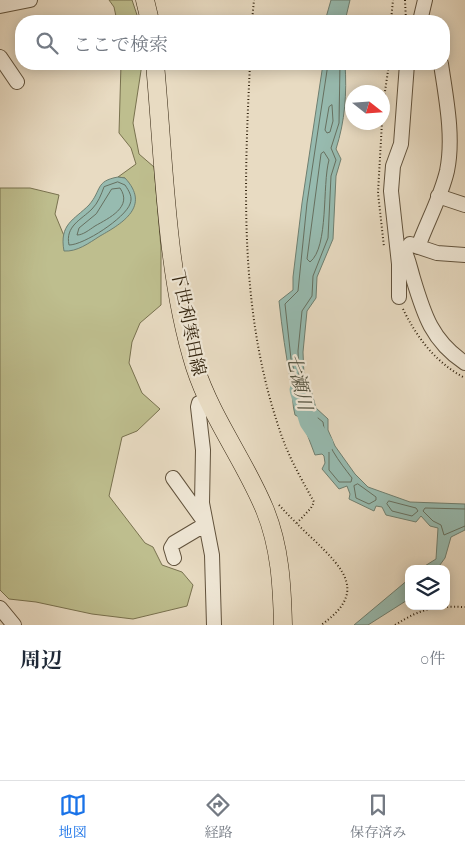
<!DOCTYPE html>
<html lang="ja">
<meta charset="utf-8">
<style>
body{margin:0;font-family:"IM FELL French Canon","Noto Serif JP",serif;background:#f2f2f3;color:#1f2937}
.controls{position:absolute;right:15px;bottom:15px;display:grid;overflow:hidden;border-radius:10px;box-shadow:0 2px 12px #0003}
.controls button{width:45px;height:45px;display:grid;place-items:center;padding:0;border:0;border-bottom:1px solid #e0e1e3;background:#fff;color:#1f2937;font:25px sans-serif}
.compass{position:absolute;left:345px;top:85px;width:45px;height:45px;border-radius:50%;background:#fff;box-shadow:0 2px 12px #0003;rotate:107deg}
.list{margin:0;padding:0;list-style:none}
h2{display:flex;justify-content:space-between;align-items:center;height:65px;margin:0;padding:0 20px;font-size:21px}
h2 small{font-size:16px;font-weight:400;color:#747a83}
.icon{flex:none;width:28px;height:28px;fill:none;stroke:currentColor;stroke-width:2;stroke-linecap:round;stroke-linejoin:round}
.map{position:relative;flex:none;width:465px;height:625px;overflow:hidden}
.search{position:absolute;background:#fff;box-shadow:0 2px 12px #0003;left:15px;right:15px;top:15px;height:55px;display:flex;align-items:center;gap:12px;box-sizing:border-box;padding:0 18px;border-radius:20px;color:#747a83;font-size:19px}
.sheet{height:155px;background:#fff}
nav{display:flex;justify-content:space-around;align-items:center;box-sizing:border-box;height:70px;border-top:1px solid #e0e1e3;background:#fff;font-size:14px;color:#747a83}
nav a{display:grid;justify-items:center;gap:2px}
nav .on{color:#1a73e8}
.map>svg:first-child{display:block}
.green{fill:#bebe8e;stroke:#79724f}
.water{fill:#97bbb0;stroke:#6f7f70}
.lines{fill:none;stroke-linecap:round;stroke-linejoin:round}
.shore{stroke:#667060;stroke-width:1}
.river{stroke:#97bbb0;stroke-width:19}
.minor-casing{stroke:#61523c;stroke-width:16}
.major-casing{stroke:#342510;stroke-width:19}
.path{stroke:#342510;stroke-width:2;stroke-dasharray:1 2.5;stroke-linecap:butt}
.minor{stroke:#f0e8d7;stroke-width:14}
.major{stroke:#e8dbc2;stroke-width:18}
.labels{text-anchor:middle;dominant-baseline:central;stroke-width:4.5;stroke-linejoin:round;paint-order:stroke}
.street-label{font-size:18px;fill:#342510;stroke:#f0e8d7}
.water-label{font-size:19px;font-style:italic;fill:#525240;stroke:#f0e8d7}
</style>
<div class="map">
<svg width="465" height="625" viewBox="0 0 465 625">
<rect width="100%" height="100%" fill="#e8dbc2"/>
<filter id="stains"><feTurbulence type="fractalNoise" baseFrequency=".004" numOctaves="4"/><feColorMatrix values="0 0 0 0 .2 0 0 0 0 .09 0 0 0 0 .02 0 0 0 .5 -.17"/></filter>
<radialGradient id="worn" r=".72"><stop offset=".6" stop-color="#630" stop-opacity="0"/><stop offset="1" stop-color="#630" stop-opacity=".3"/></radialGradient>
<path class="green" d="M109,0H132L139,21H117L114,7Z
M121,64H142L133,123L139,154L154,167L161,248V305L140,323L132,342L129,363L142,393L160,409L137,431L122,437L109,496L145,543L153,547L162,565L182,572L193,585L187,606L133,619L92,614L36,602L9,599L0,590V188H30L59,195L55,214L67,243L125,178L118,177L136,164L131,148L119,133Z"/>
<path class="water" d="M331,0H350L345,21H325Z
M323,64H345C347,93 345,121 336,149L341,159L336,176L333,239L317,277L316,298L307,311L303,352L304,376L308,380L316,408L328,419V430L335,446L355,474L368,487L410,502L465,504V530L451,537L445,558L437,569H420L436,559L438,528L430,526L421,516L416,522L386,515L382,507L376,506L374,511L349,499L350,494L347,486L339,489L322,469L325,463L324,456L322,454L315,455L307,434L311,418L306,414L299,417L295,415C292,404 293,394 291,383C286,356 282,329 279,301L293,290V277L302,203Z
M118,177L125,178C151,206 123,223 100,236C89,243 77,252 64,251C59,224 74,220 89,205C102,190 95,181 118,177Z
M409,579V599L368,625H354Z"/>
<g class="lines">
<path class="shore" d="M328,64L307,203L298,291L285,304L291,359L296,378L299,376L298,351L302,311L312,296L313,276L328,238L331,176L336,160L331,148L339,123L340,64
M332,105L333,121L330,132L327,133L325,130L329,107Z
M324,152L329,160C322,185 329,247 310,262L307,259L321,154Z
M118,182L125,185C129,191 133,197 130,204C125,218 84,245 69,245C65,226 81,220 92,209C98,203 101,195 104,187Z
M112,189L120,188C133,207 109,218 95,226C89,230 83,235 77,235L79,228L96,214Z
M298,379L303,383C304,391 312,402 309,409H298L296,381Z
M318,418L323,422C325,444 339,461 352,478L351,482H339L329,470V452L318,448L312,434Z
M358,484L376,497V500L369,504L356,498L354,486Z
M389,501L416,508L418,511L412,516L392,511L387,504Z
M465,509L425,508L423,511L433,521L441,525L444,535L465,526"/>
<path class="river" d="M299,390L309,422L324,444"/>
<defs>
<path id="minor" d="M0,6L30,0
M420,21L425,0
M0,57L17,82
M438,196L465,205
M410,244L437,253L465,255
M418,247C427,222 441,197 447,171C454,137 446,98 441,64
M403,248C408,257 410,268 413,278C424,315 432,341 465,363
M399,297V264L391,191L393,166L401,144L407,64
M207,400L199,403L198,407L203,450L202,503L212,555L214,625
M173,478L206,524L174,543L171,548L174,558
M0,608L14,625"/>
<path id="major" d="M145,0L150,21
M155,64C164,160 166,276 195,367C212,419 245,461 265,510C280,547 282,585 283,625"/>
</defs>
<use href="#minor" class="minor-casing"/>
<use href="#major" class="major-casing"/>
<path class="path" d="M405,0L406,21
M252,21L254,0
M391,21L393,0
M250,64C244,189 239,314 281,434C289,458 302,480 314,502L311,508L297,523
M382,112L389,64
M382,122L378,193L384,247
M403,309C417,338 436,363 465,378
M279,505C290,517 302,529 314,540C345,570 367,593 321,625
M395,625C422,608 434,606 465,607"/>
<use href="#minor" class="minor"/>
<use href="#major" class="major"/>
</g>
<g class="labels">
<g class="street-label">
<text transform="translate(188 323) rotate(78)">下世利寒田線</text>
</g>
<g class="water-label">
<text transform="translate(299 382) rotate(77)">七瀬川</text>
</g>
</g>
<rect width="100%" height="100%" filter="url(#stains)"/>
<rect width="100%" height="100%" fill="url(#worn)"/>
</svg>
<div class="controls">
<button><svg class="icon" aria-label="layers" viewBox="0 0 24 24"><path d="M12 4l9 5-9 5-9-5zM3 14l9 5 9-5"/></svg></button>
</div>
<svg class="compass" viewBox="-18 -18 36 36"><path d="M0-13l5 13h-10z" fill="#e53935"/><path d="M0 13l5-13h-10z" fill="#747a83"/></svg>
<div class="search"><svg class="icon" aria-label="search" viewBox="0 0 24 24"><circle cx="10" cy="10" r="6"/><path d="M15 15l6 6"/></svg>ここで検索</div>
</div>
<section class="sheet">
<h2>周辺<small>0件</small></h2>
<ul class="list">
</ul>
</section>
<nav>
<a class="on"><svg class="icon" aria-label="map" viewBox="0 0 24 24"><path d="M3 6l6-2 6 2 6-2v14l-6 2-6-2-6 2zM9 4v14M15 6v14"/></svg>地図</a>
<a><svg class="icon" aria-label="directions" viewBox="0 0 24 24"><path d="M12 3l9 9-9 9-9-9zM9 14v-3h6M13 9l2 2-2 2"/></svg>経路</a>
<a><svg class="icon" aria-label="saved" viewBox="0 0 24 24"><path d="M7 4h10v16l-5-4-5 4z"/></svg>保存済み</a>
</nav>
